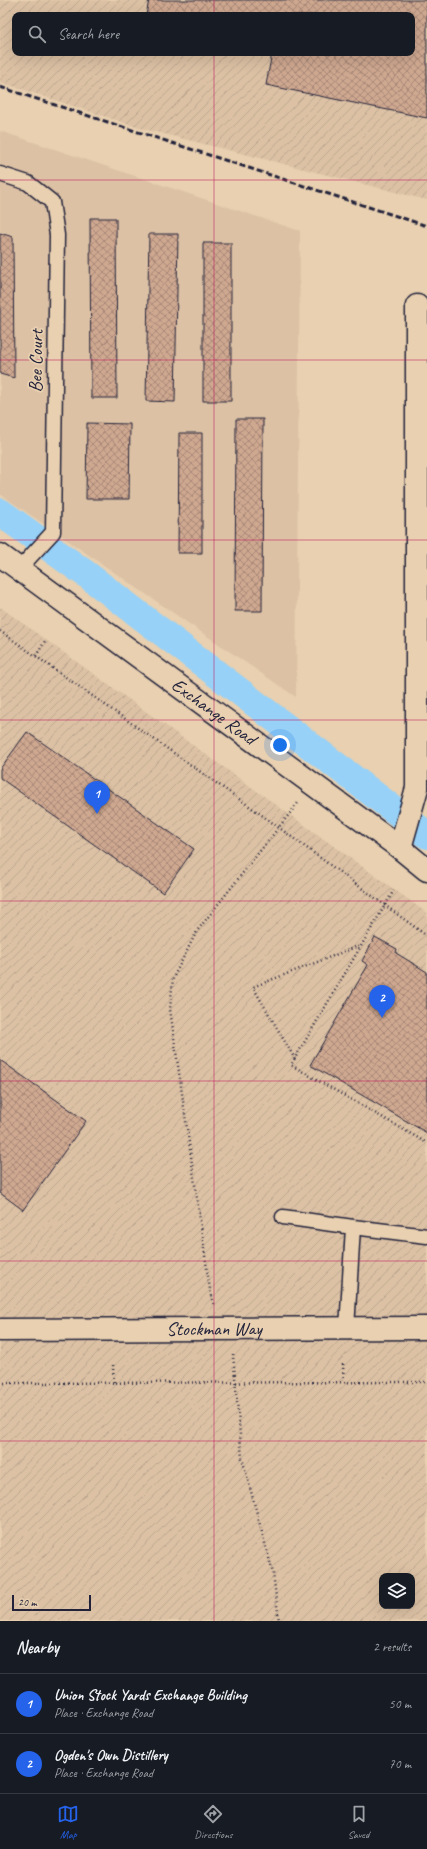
<!DOCTYPE html>
<meta charset="utf-8">
<style>
body{margin:0;font-family:Caveat,sans-serif;background:#20242c;color:#f1f3f6}
.controls{position:absolute;right:12px;bottom:12px;display:grid;overflow:hidden;border-radius:8px;box-shadow:0 4px 16px #0002}
.controls button{width:36px;height:36px;display:grid;place-items:center;padding:0;border:0;border-bottom:1px solid #363941;background:#171b24;color:#f1f3f6;font:20px sans-serif}
.scale{position:absolute;left:12px;bottom:10px;width:79px;box-sizing:border-box;padding-left:4px;border:2px solid #22223b;border-top:0;font-size:11px;line-height:14px;white-space:nowrap;color:#22223b;-webkit-text-stroke:3px #e8d0b0;paint-order:stroke}
.you{position:absolute;left:280px;top:745px;width:14px;height:14px;margin:-10px;border:3px solid #fff;border-radius:50%;background:#1a73e8;box-shadow:0 0 0 6px #1a73e833}
.badge{display:grid;place-items:center;width:26px;height:26px;border-radius:50%;background:#2563eb;color:#fff;font-size:13px;font-weight:700}
.pin{position:absolute;translate:-50% -33px;filter:drop-shadow(0 1px 2px #0008)}
.pin::after{content:'';position:absolute;top:21px;width:14px;height:12px;background:inherit;clip-path:polygon(0 0,100% 0,50% 100%)}
.list{margin:0;padding:0;list-style:none}
h2{display:flex;justify-content:space-between;align-items:center;height:52px;margin:0;padding:0 16px;font-size:17px}
h2 small{font-size:13px;font-weight:400;color:#9ea1a6}
.list li{display:grid;grid-template-columns:26px 1fr auto;gap:12px;align-items:center;box-sizing:border-box;height:60px;padding:0 16px;border-top:1px solid #363941}
.list b{display:block;font-size:15px;white-space:nowrap}
.list p{margin:0;font-size:13px;white-space:nowrap;color:#9ea1a6}
.list em{font-size:13px;font-style:normal;color:#9ea1a6}
.icon{flex:none;width:22px;height:22px;fill:none;stroke:currentColor;stroke-width:2;stroke-linecap:round;stroke-linejoin:round}
.map{position:relative;flex:none;width:427px;height:1621px;overflow:hidden}
.search{position:absolute;background:#171b24;box-shadow:0 4px 16px #0002;left:12px;right:12px;top:12px;height:44px;display:flex;align-items:center;gap:10px;box-sizing:border-box;padding:0 14px;border-radius:8px;color:#9ea1a6;font-size:15px}
.sheet{height:172px;background:#171b24}
nav{display:flex;justify-content:space-around;align-items:center;box-sizing:border-box;height:56px;border-top:1px solid #363941;background:#171b24;font-size:11px;color:#9ea1a6}
nav a{display:grid;justify-items:center;gap:2px}
nav .on{color:#2563eb}
.map>svg:first-child{display:block}
.built{fill:#dcc1a4}
.industrial{fill:url(#industrial-furrows);fill-rule:evenodd}
.lines{fill:none;stroke-linecap:round;stroke-linejoin:round}
.canal{stroke:#97d1f7;stroke-width:28}
.building{fill:url(#building-cross-hatch);stroke:#22223b}
.lane-casing{stroke:#22223b;stroke-width:17}
.street-casing{stroke:#22223b;stroke-width:25}
.secondary-casing{stroke:#22223b;stroke-width:25}
.path{stroke:#22223b;stroke-width:2.5;stroke-dasharray:1 3;stroke-linecap:butt}
.lane{stroke:#e8d0b0;stroke-width:14}
.street{stroke:#e8d0b0;stroke-width:22}
.secondary{stroke:#e8d0b0;stroke-width:22}
.rail{stroke:#22223b;stroke-width:3;stroke-dasharray:6 3;stroke-linecap:butt}
.grid{fill:none;stroke:#c2185b;stroke-width:1;stroke-opacity:0.55}
.labels{text-anchor:middle;dominant-baseline:central;stroke-width:3.5;stroke-linejoin:round;paint-order:stroke}
.street-label{font-size:19px;fill:#22223b;stroke:#e8d0b0}
</style>
<div class="map">
<svg width="427" height="1621" viewBox="0 0 427 1621">
<defs>
<pattern id="industrial-furrows" width="10" height="10" patternUnits="userSpaceOnUse"><rect width="10" height="10" fill="#dcc1a4"/><path d="M-1 1l2-2M0 10L10 0M9 11l2-2" fill="none" stroke="#bca68e"/></pattern>
<pattern id="building-cross-hatch" width="8" height="8" patternUnits="userSpaceOnUse"><rect width="8" height="8" fill="#cfa890"/><path d="M0 0l8 8M0 8l8-8" fill="none" stroke="#a88877"/></pattern>
</defs>
<rect width="100%" height="100%" fill="#e8d0b0"/>
<filter id="ink" filterUnits="userSpaceOnUse"><feTurbulence type="fractalNoise" baseFrequency=".025" numOctaves="2"/><feDisplacementMap in="SourceGraphic" scale="8" xChannelSelector="R" yChannelSelector="G"/><feConvolveMatrix kernelMatrix="1 2 1 2 8 2 1 2 1" color-interpolation-filters="sRGB"/></filter>
<g filter="url(#ink)">
<path class="built" d="M0,131L300,231L296,697L0,494Z"/>
<path class="industrial" d="M0,0H427V200L140,128L0,82ZM15,15H412V53H15Z
M0,607L427,913V1621H0ZM382,1576H412V1606H382Z"/>
<g class="lines">
<path class="canal" d="M0,512L86,574L427,835"/>
</g>
<path class="building" d="M149,0H427V118L266,85L272,53H412V15H146Z
M90,218H116L117,398H91Z
M0,233L13,237L14,378L0,374Z
M149,234H178L175,402L146,401Z
M203,243H231V401H203Z
M236,419H263L262,611H235Z
M87,423L130,424L129,499H86Z
M179,433H202V553H178Z
M27,732L194,849L163,893L0,778V769Z
M375,937L397,949L396,953L427,972V1133L310,1065L368,965L362,961Z
M0,1060L86,1121L23,1210L0,1193Z"/>
<g class="lines">
<defs>
<path id="lane" d="M0,174L28,183L52,202L57,235L53,532L20,568
M283,1217L353,1227
M347,1329L353,1227L427,1236"/>
<g id="street">
<path d="M400,848L417,788V306"/>
<path id="s1" d="M0,1330L427,1328"/>
</g>
<g id="secondary">
<path id="s2" d="M0,555L400,848L427,870"/>
</g>
</defs>
<use href="#lane" class="lane-casing"/>
<use href="#street" class="street-casing"/>
<use href="#secondary" class="secondary-casing"/>
<path class="path" d="M0,631L259,813L427,936
M36,656L45,641
M394,890L291,1065L427,1143
M295,1059L253,987L361,945
M214,1304L210,1290L170,1009L173,978L197,931L298,803
M233,1354L242,1458L273,1573L279,1621
M343,1364L344,1382
M113,1365L114,1382
M0,1383L427,1382"/>
<use href="#lane" class="lane"/>
<use href="#street" class="street"/>
<use href="#secondary" class="secondary"/>
<path class="rail" d="M0,87L427,226"/>
</g>
</g>
<path class="grid" d="M214,0V15M214,53V1621M0,180H427M0,360H427M0,540H427M0,720H427M0,901H427M0,1081H427M0,1261H427M0,1441H427"/>
<g class="labels">
<g class="street-label">
<text transform="translate(36 361) rotate(-89)">Bee Court</text>
<text stroke="none"><textPath href="#s2" startOffset="265">Exchange Road</textPath></text>
<text stroke="none"><textPath href="#s1" startOffset="214">Stockman Way</textPath></text>
</g>
</g>
</svg>
<div class="controls">
<button><svg class="icon" aria-label="layers" viewBox="0 0 24 24"><path d="M12 4l9 5-9 5-9-5zM3 14l9 5 9-5"/></svg></button>
</div>
<div class="scale">20 m</div>
<div class="you"></div>
<div class="pin badge" style="left:97px;top:814px">1</div>
<div class="pin badge" style="left:382px;top:1018px">2</div>
<div class="search"><svg class="icon" aria-label="search" viewBox="0 0 24 24"><circle cx="10" cy="10" r="6"/><path d="M15 15l6 6"/></svg>Search here</div>
</div>
<section class="sheet">
<h2>Nearby<small>2 results</small></h2>
<ul class="list">
<li><span class="badge">1</span><div><b>Union Stock Yards Exchange Building</b><p>Place · Exchange Road</p></div><em>50 m</em></li>
<li><span class="badge">2</span><div><b>Ogden's Own Distillery</b><p>Place · Exchange Road</p></div><em>70 m</em></li>
</ul>
</section>
<nav>
<a class="on"><svg class="icon" aria-label="map" viewBox="0 0 24 24"><path d="M3 6l6-2 6 2 6-2v14l-6 2-6-2-6 2zM9 4v14M15 6v14"/></svg>Map</a>
<a><svg class="icon" aria-label="directions" viewBox="0 0 24 24"><path d="M12 3l9 9-9 9-9-9zM9 14v-3h6M13 9l2 2-2 2"/></svg>Directions</a>
<a><svg class="icon" aria-label="saved" viewBox="0 0 24 24"><path d="M7 4h10v16l-5-4-5 4z"/></svg>Saved</a>
</nav>
